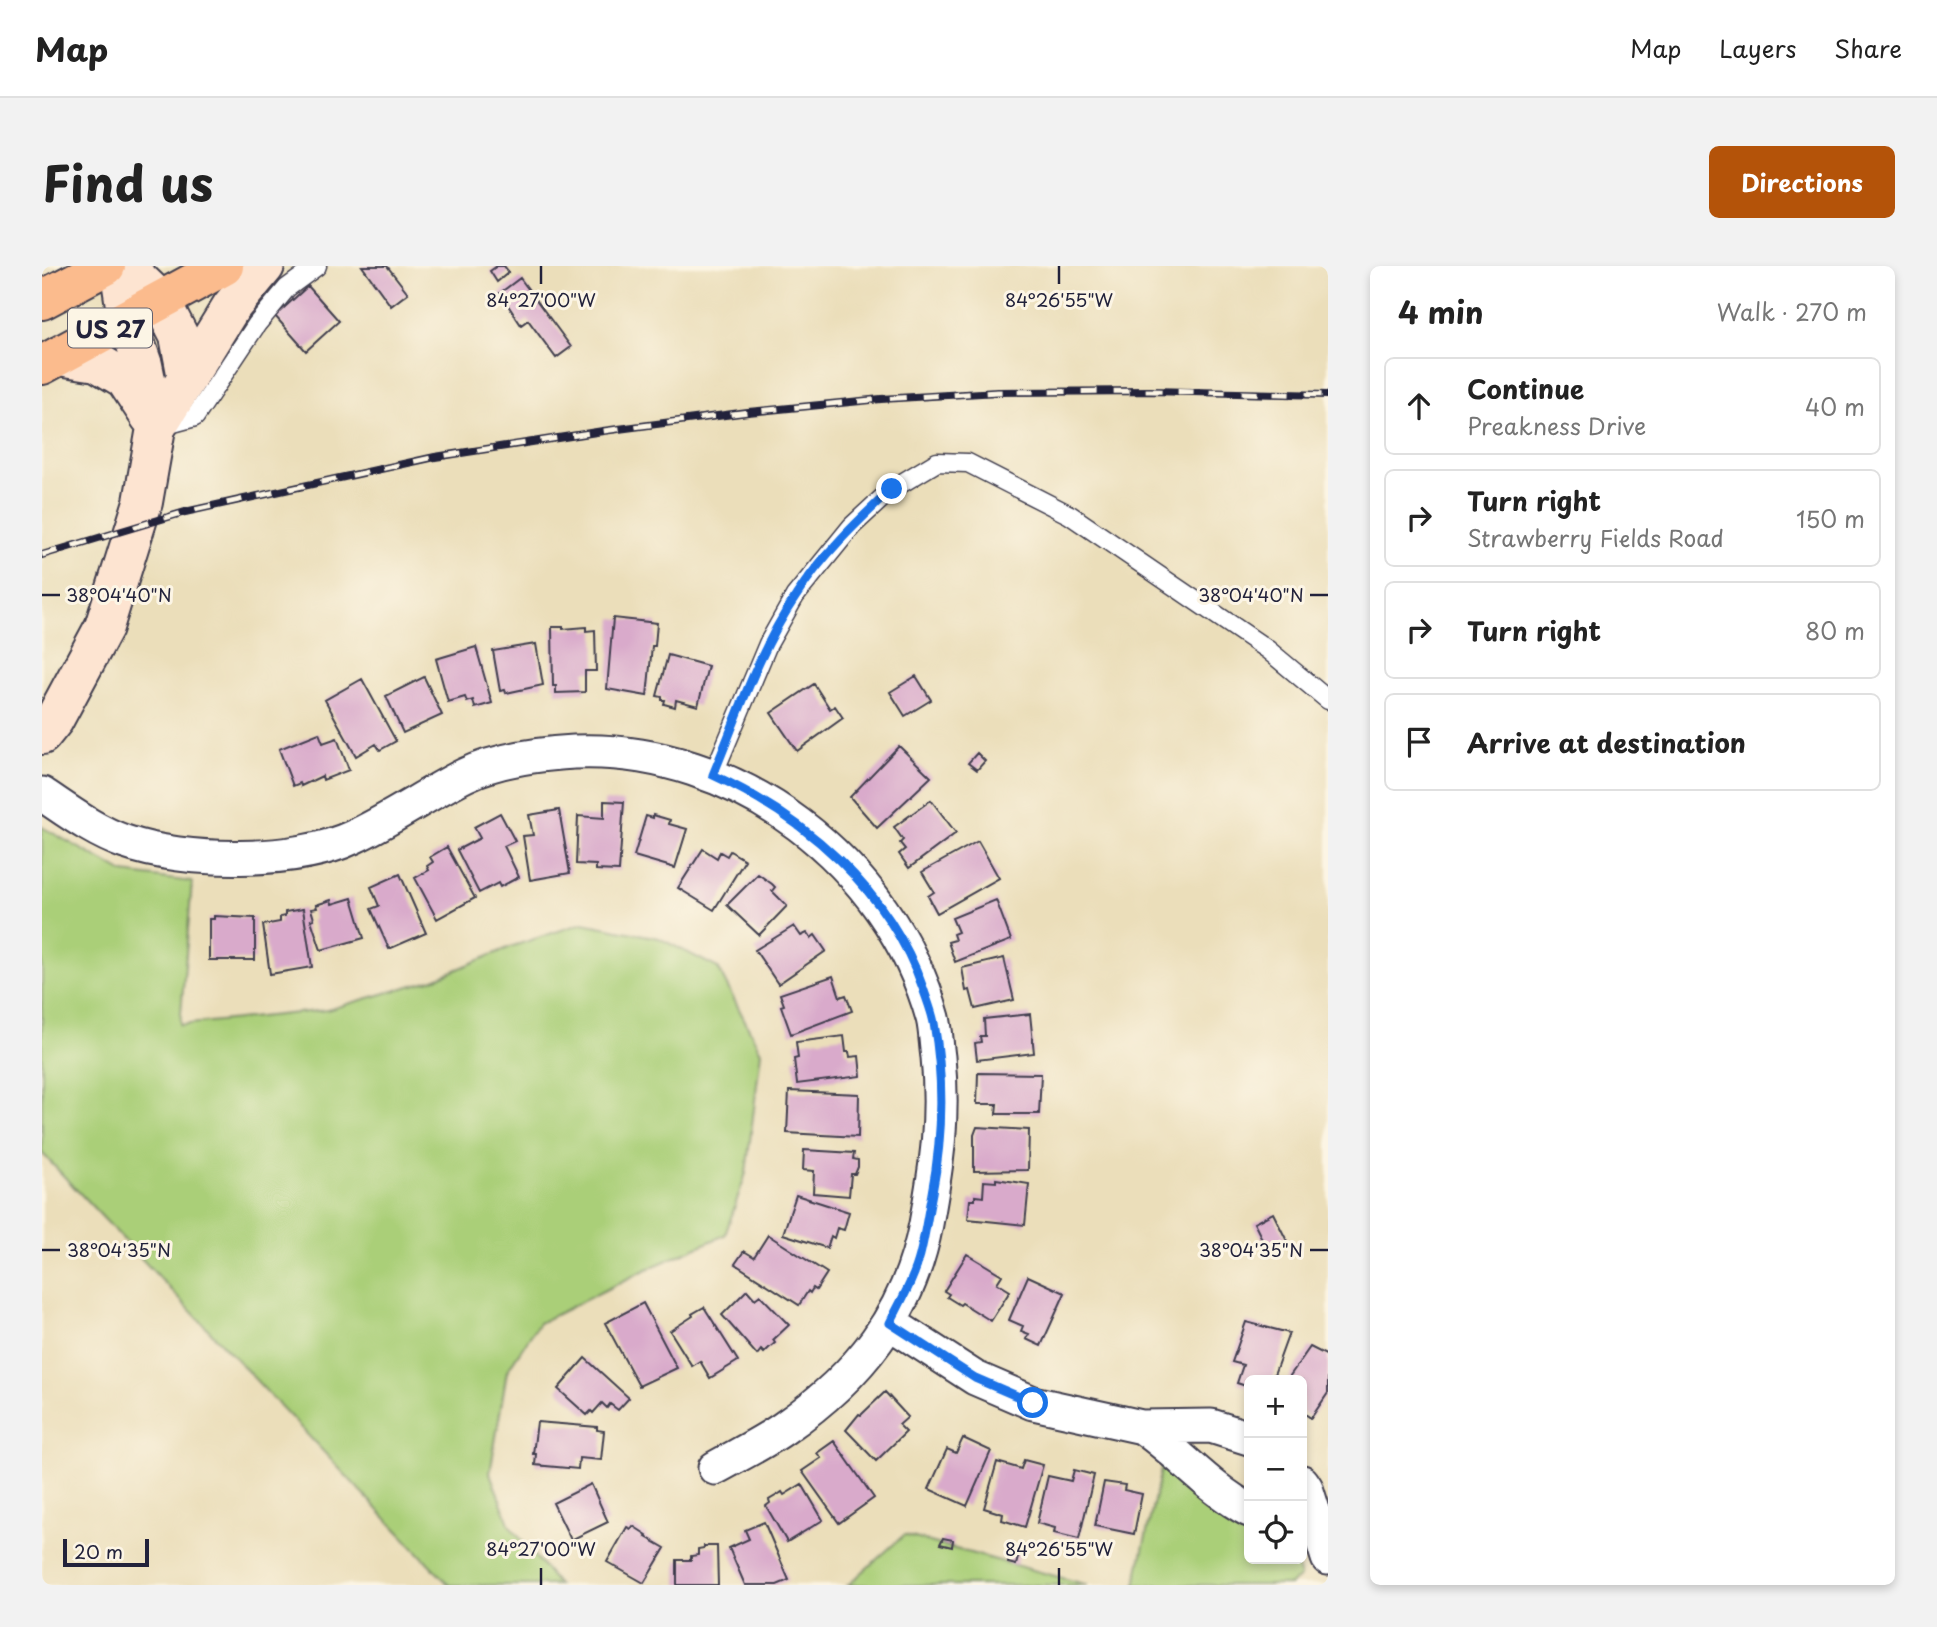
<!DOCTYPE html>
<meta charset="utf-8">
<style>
body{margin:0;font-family:"Playpen Sans",sans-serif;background:#f2f2f2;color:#222}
.controls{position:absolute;right:21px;bottom:21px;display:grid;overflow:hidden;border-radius:10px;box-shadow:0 4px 10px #0003}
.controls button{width:63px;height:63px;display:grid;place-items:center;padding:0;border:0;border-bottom:2px solid #e0e0e0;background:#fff;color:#222;font:35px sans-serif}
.scale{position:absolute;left:21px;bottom:18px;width:86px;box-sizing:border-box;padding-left:7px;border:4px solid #22223b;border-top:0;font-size:19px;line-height:24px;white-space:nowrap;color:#22223b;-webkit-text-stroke:5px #fcf5e5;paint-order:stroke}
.stop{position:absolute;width:21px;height:21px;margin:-16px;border:5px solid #1a73e8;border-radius:50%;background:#fff}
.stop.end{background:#1a73e8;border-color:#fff;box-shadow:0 2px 7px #0008}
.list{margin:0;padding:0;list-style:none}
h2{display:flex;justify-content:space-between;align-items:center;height:91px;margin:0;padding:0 28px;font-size:30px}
h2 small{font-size:23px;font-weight:400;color:#767676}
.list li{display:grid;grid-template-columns:46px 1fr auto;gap:21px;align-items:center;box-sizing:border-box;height:98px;margin:0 14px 14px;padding:0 14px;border:2px solid #e0e0e0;border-radius:10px}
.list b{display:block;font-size:26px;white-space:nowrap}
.list p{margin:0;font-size:23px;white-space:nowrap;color:#767676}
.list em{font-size:23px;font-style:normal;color:#767676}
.icon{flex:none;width:38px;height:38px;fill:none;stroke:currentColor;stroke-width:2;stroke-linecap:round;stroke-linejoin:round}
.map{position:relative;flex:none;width:1286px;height:1319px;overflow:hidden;border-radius:10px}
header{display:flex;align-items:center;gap:42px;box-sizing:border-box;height:98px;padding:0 35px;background:#fff;border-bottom:2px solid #e0e0e0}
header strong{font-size:33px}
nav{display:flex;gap:38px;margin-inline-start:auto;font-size:24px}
.intro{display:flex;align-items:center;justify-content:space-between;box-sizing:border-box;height:168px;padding:0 42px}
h1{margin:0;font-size:49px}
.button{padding:18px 32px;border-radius:10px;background:#b45309;color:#fff;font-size:24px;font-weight:700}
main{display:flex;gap:42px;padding:0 42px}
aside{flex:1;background:#fff;border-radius:10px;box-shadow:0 4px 10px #0003}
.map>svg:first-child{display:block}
.green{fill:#aacf78;stroke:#66785a;stroke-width:2}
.building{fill:#d9aacb}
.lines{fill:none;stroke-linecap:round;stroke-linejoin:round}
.lane-casing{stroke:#403e4e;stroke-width:21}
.street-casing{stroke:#403e4e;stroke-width:37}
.secondary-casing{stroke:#403e4e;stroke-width:42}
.highway-casing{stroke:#403e4e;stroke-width:42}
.lane{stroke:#fff;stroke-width:18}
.street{stroke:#fff;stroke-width:33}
.secondary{stroke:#fde4d1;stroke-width:38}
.highway{stroke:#fbbb8d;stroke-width:38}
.rail-casing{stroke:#22223b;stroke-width:8}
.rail{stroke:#fcf5e5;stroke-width:5;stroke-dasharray:16;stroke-linecap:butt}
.route{stroke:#1a73e8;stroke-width:9}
.ticks{fill:none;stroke:#22223b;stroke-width:2.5}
.labels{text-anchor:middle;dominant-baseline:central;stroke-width:6;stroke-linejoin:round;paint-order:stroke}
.shield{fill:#fcf5e5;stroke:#63616e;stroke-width:2}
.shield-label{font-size:23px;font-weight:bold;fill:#22223b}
.ticks-label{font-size:18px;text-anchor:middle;fill:#22223b;stroke:#fcf5e5;stroke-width:6;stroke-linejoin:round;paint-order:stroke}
</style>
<header>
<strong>Map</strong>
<nav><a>Map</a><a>Layers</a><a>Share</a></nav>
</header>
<div class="intro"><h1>Find us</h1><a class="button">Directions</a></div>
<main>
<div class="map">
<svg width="1286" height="1319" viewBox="0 0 1286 1319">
<rect width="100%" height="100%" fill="#fcf5e5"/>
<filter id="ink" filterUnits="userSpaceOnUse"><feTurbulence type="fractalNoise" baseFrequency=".0143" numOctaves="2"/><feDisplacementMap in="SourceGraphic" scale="14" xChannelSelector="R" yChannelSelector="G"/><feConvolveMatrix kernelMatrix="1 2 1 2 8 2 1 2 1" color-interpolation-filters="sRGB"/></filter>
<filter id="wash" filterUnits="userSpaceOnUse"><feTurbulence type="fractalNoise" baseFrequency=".00686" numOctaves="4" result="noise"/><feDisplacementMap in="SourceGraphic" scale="28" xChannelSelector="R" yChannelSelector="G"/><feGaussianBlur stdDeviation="1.57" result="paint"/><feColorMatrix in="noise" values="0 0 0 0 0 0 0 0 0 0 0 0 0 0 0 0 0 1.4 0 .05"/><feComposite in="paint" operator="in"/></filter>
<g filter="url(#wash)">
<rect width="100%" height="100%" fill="#ebdeba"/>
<path class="green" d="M0,561L82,607L150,616L138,759L285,744L392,713L471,680L541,657L617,672L676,702L719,786L704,907L683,969L605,1003L497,1057L465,1105L448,1207L468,1260L516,1319H407L0,887Z
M1120,1199L1173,1241L1207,1263V1293H1252L1258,1311L1247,1319H1093Z
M862,1269L1046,1319H806Z"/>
<g id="blocks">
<path class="building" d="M320,0H345L366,27L349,40Z
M455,0H462L467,6L455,16L448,5Z
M478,12L529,81L514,92L486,54L479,59L458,27Z
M266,20L297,55L264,85L233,50Z
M571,352L615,357L613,380H610L605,430L565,423Z
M510,361H521V363L544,361V365L553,364L554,405H543V426L514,427V420H511Z
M494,378L501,419L464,427L463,424L458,425L451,385Z
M434,381L450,437L433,442L431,434L425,436L423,431L406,436L394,393Z
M626,389L666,400L656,440L634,434L633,441L622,438L623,434H620V431L615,430Z
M874,410L889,434L863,450L848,426Z
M382,411L400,449L361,467L344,430Z
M320,413L354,475L338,484L334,478L314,490L283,434Z
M772,418L788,443L793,440L801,452L755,485L729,447Z
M277,467L281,477L295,472L307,504L281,514L280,510L259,520L258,517L251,520L237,483Z
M857,480L889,511L835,562L808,531Z
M935,487L943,495L935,504L926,497Z
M889,534L914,567L867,602L857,588L863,583L858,577L861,574L852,561Z
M562,535L582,536L577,605L554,604V599L534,598L536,550L562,552Z
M517,544L528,607L488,614L481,570L491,569L487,549Z
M458,547L473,575L462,580L477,611L458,621L456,617L437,627L415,584L438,572L432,561Z
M611,549L628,554L627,558L645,563L633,602L592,590L604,550L611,552Z
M936,575L957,612L895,647L886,630L892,626L880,606Z
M405,581L433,632L395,653L373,612L387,604L385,600L391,596L388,591Z
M661,583L675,592L678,586L685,590L688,585L703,594L672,644L636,622Z
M358,608L384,667L347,683L329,643L337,640L329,621Z
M716,608L730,618L733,621L730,625L745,640L717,669L685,639Z
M310,632L322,672L279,684L269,654L272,653L269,643L275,642L274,639L289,634L290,638Z
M954,634L969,674L913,696L906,676L913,674L911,668L916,666L910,652Z
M261,643L270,701L228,708L221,659L238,656V651L243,650V646Z
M172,650L213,652V694H167V653H172Z
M752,660L759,670L765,667L769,672L773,669L784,685L736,718L713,684Z
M962,692L972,734L933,743L928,724L924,725L920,702Z
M791,710L798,731L804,729L810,745L749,768L739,740L742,739L738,728Z
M988,748L992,787L935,794L933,777L939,776L938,770H943L942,753Z
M802,770L804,786H807L808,791L817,790L819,810L755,818L752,793L756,792L754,776Z
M936,807L999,808L997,848H954L955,838H935Z
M747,825L817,828L816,871L745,867Z
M935,861L987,864L986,904L932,905V869Z
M762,884L812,887L811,893L816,894V901L813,908H809L807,930L771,927L772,905L761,904Z
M954,913L987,918L983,959L926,953L928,934H933V930L941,931L942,915L954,916Z
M754,929L807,946L802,964L795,962L792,972L789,970L785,982L741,968Z
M1231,947L1246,977L1227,987L1212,957Z
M726,969L785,1007L774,1024L771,1022L768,1027L766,1025L757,1039L693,998L702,985L712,991Z
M925,988L960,1009L955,1017L968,1025L949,1055L920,1037L918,1039L905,1031L907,1028L902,1025Z
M986,1010L1023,1027L999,1080L984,1073L987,1068L979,1065L981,1060L967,1054Z
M705,1024L713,1033L718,1029L747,1059L731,1074L733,1077L727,1082L722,1087L719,1084L715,1089L680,1049Z
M601,1037L635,1102L597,1120L563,1057Z
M662,1041L696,1095L668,1112L658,1095L650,1100L628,1065L651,1050L650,1048Z
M1204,1056L1247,1067L1230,1114H1207V1121L1195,1117L1201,1099L1190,1096Z
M1268,1081L1286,1090V1127L1269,1152L1260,1146V1114H1245Z
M543,1092L587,1132L576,1144L568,1138L565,1142L560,1137L551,1147L549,1145L545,1149L516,1123Z
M843,1126L866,1151L857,1159L864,1166L834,1195L804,1164L817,1148L819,1149Z
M495,1156L555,1161V1164L562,1165L559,1194L537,1192L536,1203L493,1199L494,1188H491Z
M921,1172L949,1185L925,1240L887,1223L905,1183L914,1187Z
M792,1175L832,1232L797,1257L760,1205L779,1192L775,1187Z
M982,1194L1001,1199L983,1261L960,1254L961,1248L942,1242L955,1196L979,1203Z
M1032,1204L1052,1209L1037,1273L1012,1267L1013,1262L995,1257L1006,1210L1029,1215Z
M1062,1216L1083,1219L1082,1224L1100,1228L1092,1268L1053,1260Z
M549,1218L566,1256L529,1274L511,1237Z
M760,1218L781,1254L745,1276L724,1240L728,1237L727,1234L737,1228L740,1226L742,1229Z
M722,1256L747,1314L735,1319H703L687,1282L707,1273L703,1264Z
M591,1260L605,1269L604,1271L623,1282L602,1317L565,1296L585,1261L589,1263Z
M901,1272L911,1274L910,1281L898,1278Z
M662,1280H675L676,1319H635V1294H649V1290L656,1289V1283L662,1282Z
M968,1286L977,1288L974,1299L966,1297Z"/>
</g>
</g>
<g filter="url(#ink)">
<use href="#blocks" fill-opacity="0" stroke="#403e4e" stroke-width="2"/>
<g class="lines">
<defs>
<path id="lane" d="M120,160L153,151L215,58L245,22L275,0
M671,509L726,378L753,330L810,260L850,223L895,196L926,197L1028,249L1226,384L1286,434"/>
<path id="street" d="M0,528C27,546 52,565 83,576C142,597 255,598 311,571C350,553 385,528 423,509C456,493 497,488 532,486C695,479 848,597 891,752C894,764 894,778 896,791C902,852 895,898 884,958C867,1048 817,1110 742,1162C721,1177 696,1189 673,1202
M848,1057L933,1112L991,1137L1100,1161L1169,1160L1207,1172
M1100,1161C1138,1187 1167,1223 1207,1244
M1260,1216L1264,1222L1286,1292"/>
<path id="secondary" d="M77,0L85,53L101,99L114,162
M94,11L119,35L137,70L145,112
M17,90L55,96L83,113L108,151
M0,469L12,454L62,361L101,236L114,162L189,41L223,0"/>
<path id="highway" d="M0,34L64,0
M0,99L182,0"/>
</defs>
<use href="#lane" class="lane-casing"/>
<use href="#street" class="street-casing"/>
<use href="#secondary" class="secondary-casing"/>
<use href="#highway" class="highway-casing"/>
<use href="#lane" class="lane"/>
<use href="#street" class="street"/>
<use href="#secondary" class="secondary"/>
<use href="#highway" class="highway"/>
<defs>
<path id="rail" d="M0,289L143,246L393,191L561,165L706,146L839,133L956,126L1108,125L1286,129"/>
</defs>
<use href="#rail" class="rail-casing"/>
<use href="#rail" class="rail"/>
</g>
</g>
<g class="lines" filter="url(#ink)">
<path class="route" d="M850,223C815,256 780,289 754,330C717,384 696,449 671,509C763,551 847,624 881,722C885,734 890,746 892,757C902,814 901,870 890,927C886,947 883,969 878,989C872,1013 859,1035 848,1057L933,1112L991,1137"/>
</g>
<path class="ticks" d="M499,0V18M1017,0V18M0,329H18M1268,329H1286M0,984H18M1268,984H1286M499,1302V1319M1017,1302V1319"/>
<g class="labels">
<rect class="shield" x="26" y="42.5" width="84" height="39" rx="5"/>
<g class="shield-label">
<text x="68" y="62">US 27</text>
</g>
</g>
<g class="ticks-label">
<text x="499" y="41">84°27'00"W</text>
<text x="1017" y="41">84°26'55"W</text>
<text x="77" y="336">38°04'40"N</text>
<text x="1209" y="336">38°04'40"N</text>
<text x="77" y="991">38°04'35"N</text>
<text x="1209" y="991">38°04'35"N</text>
<text x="499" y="1290">84°27'00"W</text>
<text x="1017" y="1290">84°26'55"W</text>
</g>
</svg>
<div class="controls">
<button>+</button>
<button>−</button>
<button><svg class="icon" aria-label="locate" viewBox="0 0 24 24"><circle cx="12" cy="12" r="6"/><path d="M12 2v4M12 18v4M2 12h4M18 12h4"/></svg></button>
</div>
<div class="scale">20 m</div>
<div class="stop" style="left:991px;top:1137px"></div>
<div class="stop end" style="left:850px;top:223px"></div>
</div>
<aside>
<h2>4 min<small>Walk · 270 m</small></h2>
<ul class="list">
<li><svg class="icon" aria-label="ahead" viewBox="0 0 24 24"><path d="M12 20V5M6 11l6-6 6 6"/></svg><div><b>Continue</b><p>Preakness Drive</p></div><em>40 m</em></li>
<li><svg class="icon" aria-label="right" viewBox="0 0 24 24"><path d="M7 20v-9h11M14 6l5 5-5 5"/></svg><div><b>Turn right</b><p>Strawberry Fields Road</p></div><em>150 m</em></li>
<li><svg class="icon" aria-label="right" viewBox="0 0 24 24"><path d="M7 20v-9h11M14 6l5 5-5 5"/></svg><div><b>Turn right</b></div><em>80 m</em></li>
<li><svg class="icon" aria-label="arrive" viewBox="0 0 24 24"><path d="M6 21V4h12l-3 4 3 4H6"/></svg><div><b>Arrive at destination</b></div></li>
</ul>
</aside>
</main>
